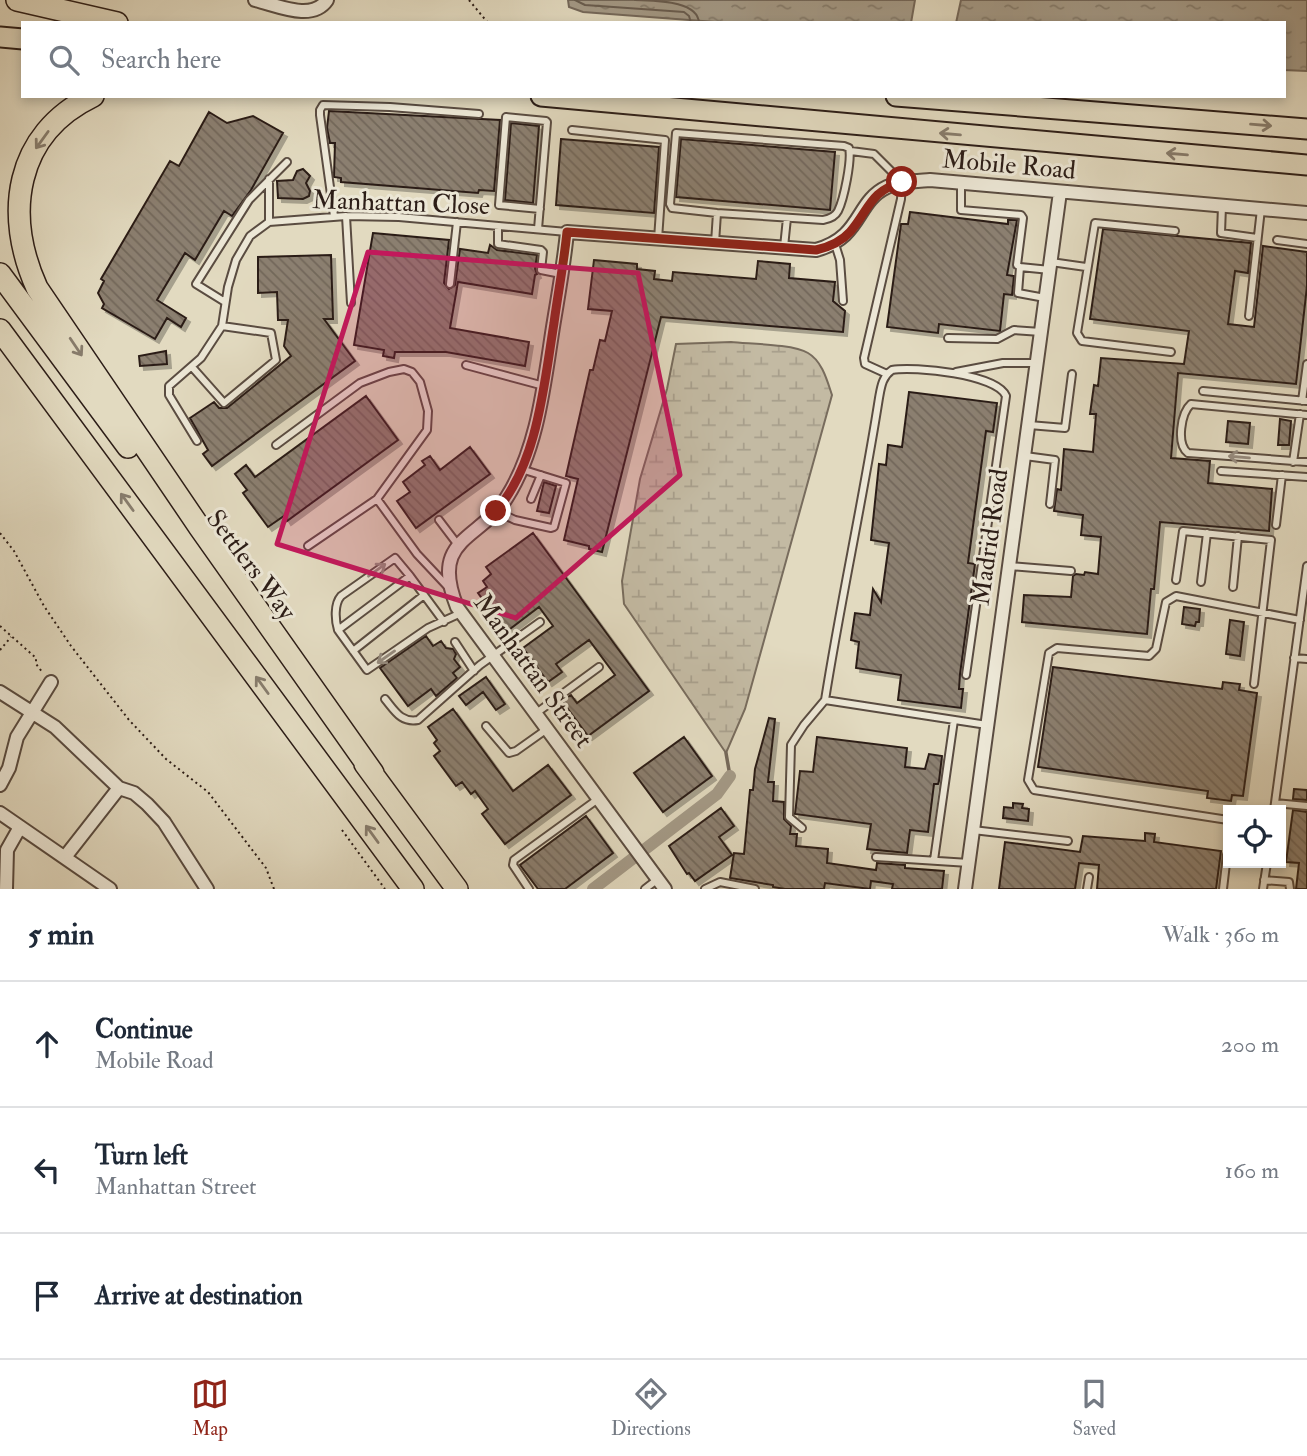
<!DOCTYPE html>
<meta charset="utf-8">
<style>
body{margin:0;font-family:"IM FELL Double Pica",serif;background:#f2f2f3;color:#1f2937}
.controls{position:absolute;right:21px;bottom:21px;display:grid;overflow:hidden;border-radius:0px;box-shadow:0 4px 10px #0003}
.controls button{width:63px;height:63px;display:grid;place-items:center;padding:0;border:0;border-bottom:2px solid #e0e1e3;background:#fff;color:#1f2937;font:35px sans-serif}
.stop{position:absolute;width:21px;height:21px;margin:-16px;border:5px solid #8f2418;border-radius:50%;background:#fff}
.stop.end{background:#8f2418;border-color:#fff;box-shadow:0 2px 7px #0008}
.list{margin:0;padding:0;list-style:none}
h2{display:flex;justify-content:space-between;align-items:center;height:91px;margin:0;padding:0 28px;font-size:30px}
h2 small{font-size:23px;font-weight:400;color:#747a83}
.list li{display:grid;grid-template-columns:46px 1fr auto;gap:21px;align-items:center;box-sizing:border-box;height:126px;padding:0 28px;border-top:2px solid #e0e1e3}
.list b{display:block;font-size:26px;white-space:nowrap}
.list p{margin:0;font-size:23px;white-space:nowrap;color:#747a83}
.list em{font-size:23px;font-style:normal;color:#747a83}
.icon{flex:none;width:38px;height:38px;fill:none;stroke:currentColor;stroke-width:2;stroke-linecap:round;stroke-linejoin:round}
.map{position:relative;flex:none;width:1307px;height:889px;overflow:hidden}
.search{position:absolute;background:#fff;box-shadow:0 4px 10px #0003;left:21px;right:21px;top:21px;height:77px;display:flex;align-items:center;gap:18px;box-sizing:border-box;padding:0 24px;border-radius:0px;color:#747a83;font-size:26px}
.sheet{height:469px;background:#fff}
nav{display:flex;justify-content:space-around;align-items:center;box-sizing:border-box;height:98px;border-top:2px solid #e0e1e3;background:#fff;font-size:19px;color:#747a83}
nav a{display:grid;justify-items:center;gap:4px}
nav .on{color:#8f2418}
.map>svg:first-child{display:block}
.wetland{fill:url(#wetland-marsh);stroke:#786c5d;stroke-width:2}
.water{fill:url(#water-ripples);stroke:#74685a;stroke-width:2}
.lines{fill:none;stroke-linecap:round;stroke-linejoin:round}
.shore{stroke:#685c4f;stroke-width:2}
.stream{stroke:#74685a;stroke-width:3.5}
.canal{stroke:#a49a87;stroke-width:12}
.building{fill:url(#building-back-hatch);stroke:#2c1d17;stroke-width:2;filter:url(#shadow)}
.service-casing{stroke:#5a4c41;stroke-width:10}
.minor-casing{stroke:#5a4c41;stroke-width:16}
.primary-casing{stroke:#2c1d17;stroke-width:23}
.motorway-casing{stroke:#2c1d17;stroke-width:24}
.path{stroke:#2c1d17;stroke-width:2;stroke-dasharray:2 3.5;stroke-linecap:butt}
.service{stroke:#ece7d6;stroke-width:6}
.minor{stroke:#ece7d6;stroke-width:12}
.primary{stroke:#e2dac0;stroke-width:19}
.motorway{stroke:#e2dac0;stroke-width:21}
.oneway{stroke:#877c6c}
.oneway2{stroke:#968c80}
.route{stroke:#8f2418;stroke-width:9}
.marked{fill:#c2185b;fill-opacity:0.2;stroke:#c2185b;stroke-width:5;stroke-linejoin:round}
.labels{text-anchor:middle;dominant-baseline:central;stroke-width:6;stroke-linejoin:round;paint-order:stroke}
.street-label{font-size:26px;fill:#2c1d17;stroke:#ece7d6}
</style>
<div class="map">
<svg width="1307" height="889" viewBox="0 0 1307 889">
<defs>
<pattern id="wetland-marsh" width="20" height="14" patternUnits="userSpaceOnUse" patternTransform="scale(1.75)"><rect width="20" height="14" fill="#c3baa3"/><path d="M1 5h8M5 5V1M11 12h8M15 12V8" fill="none" stroke="#a89f8c"/></pattern>
<pattern id="water-ripples" width="26" height="14" patternUnits="userSpaceOnUse" patternTransform="scale(1.75)"><rect width="26" height="14" fill="#a49a87"/><path d="M2 4q2-2 4 0t4 0M15 11q2-2 4 0t4 0" fill="none" stroke="#867d6d"/></pattern>
<pattern id="building-back-hatch" width="6" height="6" patternUnits="userSpaceOnUse" patternTransform="scale(1.75)"><rect width="6" height="6" fill="#8b7f6f"/><path d="M-1 5l2 2M0 0l6 6M5-1l2 2" fill="none" stroke="#72675a"/></pattern>
<filter id="shadow"><feDropShadow dx="4" dy="4" stdDeviation="0" flood-color="#0004"/></filter>
</defs>
<rect width="100%" height="100%" fill="#e2dac0"/>
<filter id="stains"><feTurbulence type="fractalNoise" baseFrequency=".00286" numOctaves="4"/><feColorMatrix values="0 0 0 0 .2 0 0 0 0 .09 0 0 0 0 .02 0 0 0 .5 -.17"/></filter>
<radialGradient id="worn" r=".72"><stop offset=".6" stop-color="#630" stop-opacity="0"/><stop offset="1" stop-color="#630" stop-opacity=".3"/></radialGradient>
<path class="wetland" d="M731,342C749,344 793,344 808,353C822,361 827,380 832,395L745,709L726,753L624,604L622,581L640,479L667,389L676,344Z"/>
<path class="water" d="M568,0H915L911,23H729L583,12L569,7Z
M961,0H1307V71L1284,70V23H956Z"/>
<g class="lines">
<path class="shore" d="M575,0L585,5L684,12L689,16L691,23
M635,0C655,1 698,0 699,23"/>
<path class="stream" d="M726,753L730,776"/>
<path class="canal" d="M593,889L717,794L730,776"/>
</g>
<path class="building" d="M329,111L500,120L494,191L479,190L478,193L341,182V178L334,177L335,143H330L327,128Z
M209,112L227,123L253,116L283,133L251,190L232,216L224,211L195,260L185,253L157,300L186,318L181,327L167,318L155,339L102,308L104,304L98,293L104,281L101,279L170,161L179,166Z
M511,123L539,126L533,203L505,200Z
M561,139L659,147L654,213L556,205Z
M681,139L835,152L830,210L676,197Z
M303,169L310,176L306,183L310,191L309,196L303,199L278,198L277,181L293,180L297,171Z
M910,212L1008,224V220H1017L1007,275L1014,276L1012,295L1004,294L1000,331L939,324L938,333L887,327L901,224H908Z
M1103,229L1251,243L1248,273L1235,271L1228,324L1254,327L1263,246L1307,252V286L1296,384L1178,373L1171,458L1210,461L1208,483L1272,489L1269,531L1160,522L1154,589H1151L1147,634L1022,622L1024,595L1071,597L1073,576L1076,574L1084,575L1085,572L1098,574L1101,537L1081,535L1083,515L1054,511L1057,489L1061,490L1064,449L1093,452L1096,414H1090L1094,385L1098,386L1101,358L1184,364L1189,331L1090,319Z
M373,233L449,240L444,283L449,289L455,285L460,249L488,253L490,245L497,250L537,255L535,269L537,274L535,275L532,294L458,282L450,328L529,342L525,366L446,352H395L394,358L383,356L384,350L354,345Z
M331,255L333,319H324L355,361L212,466L203,454L208,450L190,418L214,402L219,408H227L291,356L284,346L288,320H278L277,292L258,293V257Z
M594,260L637,264V269L655,271L654,279L672,281L673,272L756,279L758,261L790,264L789,278L835,282L833,301L845,311L843,332L661,317L602,552L589,549V546L564,540L578,479L566,476L590,370H593L600,340L605,341L612,311L588,309Z
M166,351L167,364L140,366L139,356Z
M909,392L997,403L993,432L986,431L968,563L975,564L960,674L959,689H963L961,708L898,700L901,675L856,668L859,642L851,640L855,613L870,615L873,589L881,602L889,543L871,540L879,464L886,465L888,445L902,447Z
M366,396L398,440L287,521L284,516L268,527L243,493L247,490L235,474L246,465L255,477Z
M1280,419L1291,421L1289,445H1278Z
M1228,421L1250,423L1248,444L1226,442Z
M470,447L490,474L416,528L397,501L410,492L403,482L425,465L422,461L430,456L440,470Z
M544,482L556,486L549,513L537,511Z
M533,533L649,691L588,736L562,701L571,695L577,703L615,675L589,640L556,664L562,672L548,682L523,648L553,626L539,607L506,632L478,593L487,587L483,581L491,574L486,567Z
M1184,607L1200,609L1199,622H1196L1195,626L1182,624Z
M1230,620L1244,622L1240,656L1226,654Z
M426,636L433,646L441,641L446,648L453,649L456,654L454,659L460,667L453,673L457,678L436,696L431,689L408,706L380,668Z
M1053,667L1222,689L1223,682L1240,684L1239,690L1257,693L1243,796L1232,795L1231,801L1207,798L1208,791L1038,767Z
M486,677L505,704L496,710L483,692L466,705L459,696Z
M453,709L513,791L548,765L571,795L505,844L482,814L488,809L475,791L471,794L462,782L456,786L434,756L440,751L434,743L437,740L428,727Z
M769,718L775,719L768,782H774L773,801L784,802V819L791,826L790,834H797L796,846L828,849L827,863L876,870L877,863L905,865V868L944,871L942,889H892L893,884L871,881L870,889L825,883L824,889H785L773,887V885L730,878L734,853L744,854L750,790H753L755,769Z
M684,737L712,776L663,812L634,773Z
M817,737L907,748L905,767L925,769L929,754L942,756L939,781L938,784H934L928,832L910,830L907,853L867,849L871,824L795,814L800,771L813,772Z
M1294,789L1307,790V800L1293,799Z
M1013,803L1023,804L1022,808L1029,809L1028,821L1003,818L1004,807L1013,808Z
M721,808L734,826L719,837L732,855L695,881L689,873L687,874L669,846Z
M1293,810L1307,812V889H1296L1299,863L1286,862Z
M586,816L613,853L565,889H538L520,865Z
M1145,833L1155,834L1154,842L1221,851L1216,889H1097L1099,865L1079,863L1075,889H999L1005,842L1080,852L1083,836L1145,841Z"/>
<g class="lines">
<defs>
<path id="service" d="M572,130L665,140L658,239
M676,133L844,146L849,148C852,160 844,199 838,211C835,217 829,219 823,220L717,213L672,208L670,204Z
M851,151L874,154L902,182L901,199L864,358L865,364L887,374
M269,179V222
M961,183V210L1021,215L1023,218L1017,265L1020,267L1050,270
M1222,206L1221,233L1257,238
M334,216L320,115V110L323,105L390,107L479,114
M346,216L351,303
M498,226V244L541,250L543,252L541,270L561,274
M538,229L547,122L546,121L506,117L499,205L540,209
M1277,240L1307,244
M715,243L717,213
M835,244L840,260L843,301
M784,247L787,218
M1051,262L1086,267
M1020,267L1018,293L1045,298
M450,284L457,222
M225,302L196,284L249,200L287,162
M1249,316L1261,209
M948,338L997,339L1014,330L1041,332
M1171,352L1082,341L1077,333L1095,223L1175,231
M466,365L544,386
M192,367L224,403L276,360L271,333L222,326
M956,372L1003,363H1036
M1203,391L1307,401
M1302,401L1307,364
M1307,415L1191,404C1181,413 1176,444 1188,453L1307,462
M1029,425L1065,428L1072,374
M197,441L169,395V386L201,358L222,326L228,287L236,260L250,236L269,222L346,216L399,217L567,232
M276,445L360,383L389,372L404,369L412,372L420,382L428,411L427,430L377,499L308,546
M1025,456L1055,460L1050,504
M1293,462L1300,414
M1221,471L1307,477
M377,499L417,554L448,587
M531,499L541,475
M496,511L515,520L551,528L554,527L566,483L521,469
M439,520L458,545
M1276,525L1282,475
M1009,566L1071,571
M1176,580L1183,531L1271,540L1254,684
M1201,582L1207,533
M1233,587L1238,536
M444,622L410,576L338,630L367,670L428,628C439,623 450,618 461,613
M338,630C335,620 334,604 341,596L395,558L410,576
M455,642L474,671
M353,651L424,595
M1294,658L1307,659
M966,675L1006,396C997,374 914,366 892,370C882,377 881,387 879,398C863,500 841,599 825,700L987,725
M385,699C395,711 401,723 418,720L480,665L540,622
M535,714L599,667
M486,726L509,753L516,751L547,729
M1275,803L1307,806
M1274,810L1307,566
M1228,820L1034,790L1028,780L1049,653L1057,648L1149,656L1156,649L1166,602L1176,596L1300,620
M802,828L789,817L791,745L804,725L825,700
M973,830L1068,841
M876,857L969,863
M934,860L954,720
M1264,880L1289,882L1290,889
M529,889L513,865L514,860L598,799
M645,889L658,879
M705,889L720,882L755,889
M1087,889L1089,877
M1223,889L1227,855
M1263,889L1267,863"/>
<path id="minor" d="M255,0C277,5 312,22 327,0
M0,692L55,727L119,788L134,793L147,804L164,822L207,889
M0,785L9,768L17,737L51,682
M0,813L110,889
M65,857L119,788
M6,889L7,850L20,827
M665,889L457,607C429,537 480,541 507,497C538,448 544,384 553,327C558,296 564,264 567,232L816,250C863,237 855,202 887,187C900,181 916,181 930,180L1307,213
M965,889L1060,192"/>
<path id="primary" d="M0,37L23,39
M541,96L1307,165
M896,96L1307,129"/>
<path id="motorway" d="M17,0L117,23
M93,96C14,134 4,215 37,288L200,528L373,773
M0,274L128,447
M0,330L413,889
M365,764L457,889"/>
</defs>
<use href="#service" class="service-casing"/>
<use href="#minor" class="minor-casing"/>
<use href="#primary" class="primary-casing"/>
<use href="#motorway" class="motorway-casing"/>
<path class="path" d="M469,0L488,23
M0,533L14,551L44,606L71,646L129,720L166,759L208,792L266,868L274,889
M0,626L36,658V664L43,673
M0,650L11,637
M342,830L385,889"/>
<use href="#service" class="service"/>
<use href="#minor" class="minor"/>
<use href="#primary" class="primary"/>
<use href="#motorway" class="motorway"/>
</g>
<defs><path id="oneway-shaft" d="M-6 0H5M1.5-3L5.5 0L1.5 3" fill="none" stroke-width="1.6" stroke-linecap="round" stroke-linejoin="round" transform="scale(1.75)"/></defs>
<g class="oneway">
<use href="#oneway-shaft" transform="translate(1261 125) rotate(5)"/>
<use href="#oneway-shaft" transform="translate(950 134) rotate(-175)"/>
<use href="#oneway-shaft" transform="translate(42 140) rotate(126)"/>
<use href="#oneway-shaft" transform="translate(1177 154) rotate(-175)"/>
<use href="#oneway-shaft" transform="translate(76 347) rotate(56)"/>
<use href="#oneway-shaft" transform="translate(127 502) rotate(-126)"/>
<use href="#oneway-shaft" transform="translate(262 685) rotate(-126)"/>
<use href="#oneway-shaft" transform="translate(372 834) rotate(-126)"/>
</g>
<g class="oneway2">
<use href="#oneway-shaft" transform="translate(1239 457) rotate(-175)"/>
<use href="#oneway-shaft" transform="translate(377 570) rotate(-36)"/>
<use href="#oneway-shaft" transform="translate(386 657) rotate(145)"/>
</g>
<g class="lines">
<path class="route" d="M496,511C538,463 544,384 554,323C558,293 564,262 567,232L816,250C829,247 841,242 850,232C869,210 870,191 902,182"/>
</g>
<path class="marked" d="M368,252L638,273L680,475L516,618L277,544Z"/>
<g class="labels">
<g class="street-label">
<text transform="translate(1009 165) rotate(5)">Mobile Road</text>
<text transform="translate(401 203) rotate(2)">Manhattan Close</text>
<text transform="translate(990 537) rotate(-82)">Madrid Road</text>
<text transform="translate(251 565) rotate(53)">Settlers Way</text>
<text transform="translate(533 671) rotate(54)">Manhattan Street</text>
</g>
</g>
<rect width="100%" height="100%" filter="url(#stains)"/>
<rect width="100%" height="100%" fill="url(#worn)"/>
</svg>
<div class="controls">
<button><svg class="icon" aria-label="locate" viewBox="0 0 24 24"><circle cx="12" cy="12" r="6"/><path d="M12 2v4M12 18v4M2 12h4M18 12h4"/></svg></button>
</div>
<div class="stop" style="left:902px;top:182px"></div>
<div class="stop end" style="left:496px;top:511px"></div>
<div class="search"><svg class="icon" aria-label="search" viewBox="0 0 24 24"><circle cx="10" cy="10" r="6"/><path d="M15 15l6 6"/></svg>Search here</div>
</div>
<section class="sheet">
<h2>5 min<small>Walk · 360 m</small></h2>
<ul class="list">
<li><svg class="icon" aria-label="ahead" viewBox="0 0 24 24"><path d="M12 20V5M6 11l6-6 6 6"/></svg><div><b>Continue</b><p>Mobile Road</p></div><em>200 m</em></li>
<li><svg class="icon" aria-label="left" viewBox="0 0 24 24"><path d="M17 20v-9H6M10 6l-5 5 5 5"/></svg><div><b>Turn left</b><p>Manhattan Street</p></div><em>160 m</em></li>
<li><svg class="icon" aria-label="arrive" viewBox="0 0 24 24"><path d="M6 21V4h12l-3 4 3 4H6"/></svg><div><b>Arrive at destination</b></div></li>
</ul>
</section>
<nav>
<a class="on"><svg class="icon" aria-label="map" viewBox="0 0 24 24"><path d="M3 6l6-2 6 2 6-2v14l-6 2-6-2-6 2zM9 4v14M15 6v14"/></svg>Map</a>
<a><svg class="icon" aria-label="directions" viewBox="0 0 24 24"><path d="M12 3l9 9-9 9-9-9zM9 14v-3h6M13 9l2 2-2 2"/></svg>Directions</a>
<a><svg class="icon" aria-label="saved" viewBox="0 0 24 24"><path d="M7 4h10v16l-5-4-5 4z"/></svg>Saved</a>
</nav>
